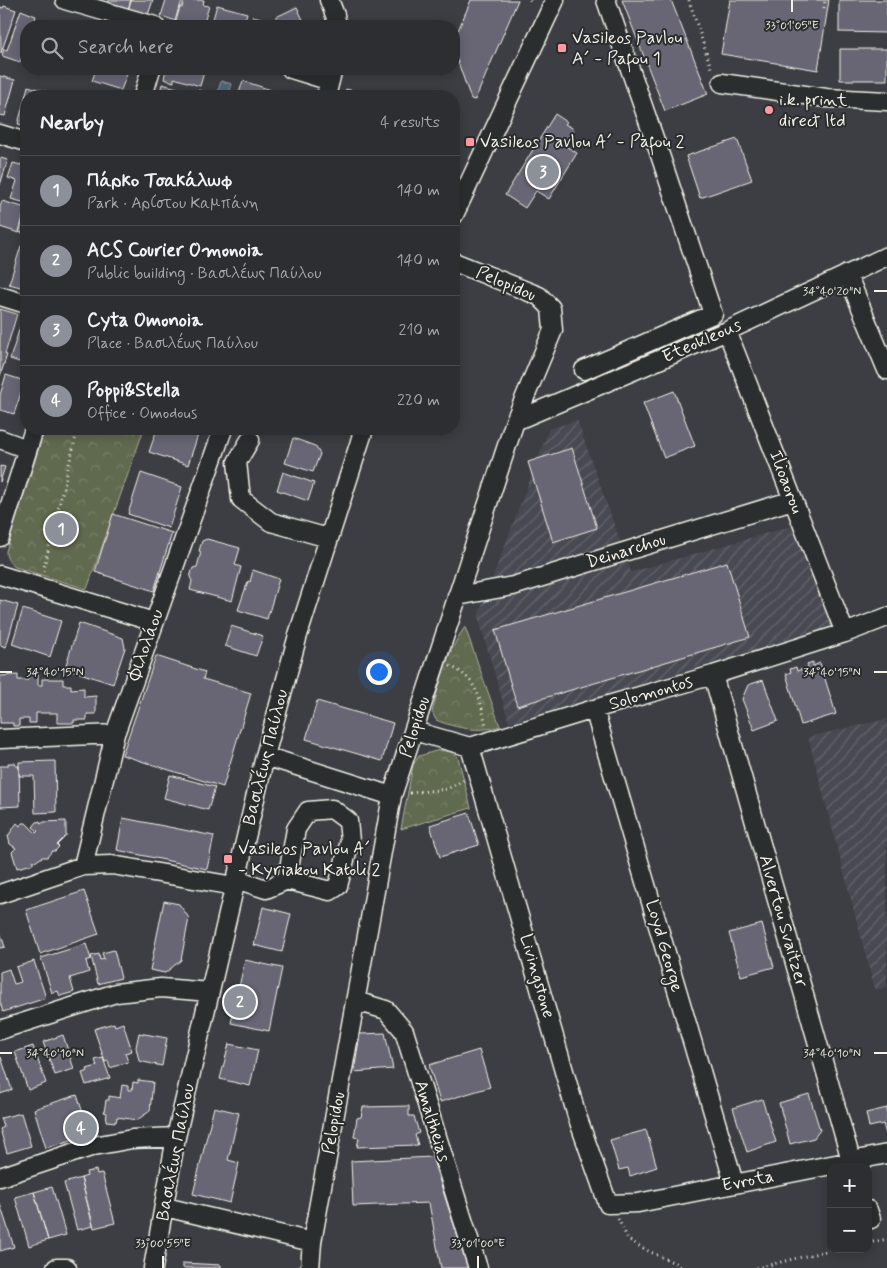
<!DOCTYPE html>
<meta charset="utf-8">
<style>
body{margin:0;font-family:Mynerve,sans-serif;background:#393a3e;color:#f1f3f6}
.controls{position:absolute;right:15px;bottom:15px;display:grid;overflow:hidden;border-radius:10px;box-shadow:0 2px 12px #0003}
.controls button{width:45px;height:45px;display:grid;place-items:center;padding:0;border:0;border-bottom:1px solid #484a4d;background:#2d2e32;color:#f1f3f6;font:25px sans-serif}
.you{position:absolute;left:378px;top:671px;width:18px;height:18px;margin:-12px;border:4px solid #fff;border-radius:50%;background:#1a73e8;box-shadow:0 0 0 8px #1a73e833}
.badge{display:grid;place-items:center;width:32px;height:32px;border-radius:50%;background:#8c9099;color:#fff;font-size:16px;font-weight:700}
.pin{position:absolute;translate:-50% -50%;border:2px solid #fff;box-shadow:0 1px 5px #0006}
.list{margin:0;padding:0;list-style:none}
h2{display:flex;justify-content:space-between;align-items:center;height:65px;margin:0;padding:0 20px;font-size:21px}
h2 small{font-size:16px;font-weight:400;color:#a7a8ac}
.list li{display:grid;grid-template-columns:32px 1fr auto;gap:15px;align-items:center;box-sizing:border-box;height:70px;padding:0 20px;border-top:1px solid #484a4d}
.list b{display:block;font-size:19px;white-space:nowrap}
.list p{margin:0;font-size:16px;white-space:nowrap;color:#a7a8ac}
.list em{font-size:16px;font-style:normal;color:#a7a8ac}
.icon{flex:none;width:28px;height:28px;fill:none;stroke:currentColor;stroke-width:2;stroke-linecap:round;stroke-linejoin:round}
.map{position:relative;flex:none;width:887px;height:1268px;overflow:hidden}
.search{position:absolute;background:#2d2e32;box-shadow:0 2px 12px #0003;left:20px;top:20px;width:440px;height:55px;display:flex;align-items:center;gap:12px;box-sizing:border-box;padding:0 18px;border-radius:20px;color:#a7a8ac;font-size:19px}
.panel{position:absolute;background:#2d2e32;box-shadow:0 2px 12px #0003;left:20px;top:90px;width:440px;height:345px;border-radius:20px}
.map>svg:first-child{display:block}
.industrial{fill:url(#industrial-furrows)}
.park{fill:url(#park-crowns);stroke:#aaae9c}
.water{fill:url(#water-waves);stroke:#929ea3}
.building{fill:#676675;stroke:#f4f1e8}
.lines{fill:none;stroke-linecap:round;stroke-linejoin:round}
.minor-casing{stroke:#f4f1e8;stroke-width:21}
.path{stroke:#f4f1e8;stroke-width:3;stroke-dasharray:1 4;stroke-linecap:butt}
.minor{stroke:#2a2d2e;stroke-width:18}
.ticks{fill:none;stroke:#f4f1e8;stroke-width:2}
.poi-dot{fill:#ff9aa2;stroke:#2a2d2e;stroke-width:2}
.labels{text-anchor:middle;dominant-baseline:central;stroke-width:4;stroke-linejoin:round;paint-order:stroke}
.poi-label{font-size:18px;fill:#f4f1e8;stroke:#2a2d2e;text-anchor:start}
.street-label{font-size:18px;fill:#f4f1e8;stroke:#2a2d2e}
.ticks-label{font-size:12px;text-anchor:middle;fill:#f4f1e8;stroke:#2a2d2e;stroke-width:4;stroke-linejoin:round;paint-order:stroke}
</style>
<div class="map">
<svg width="887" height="1268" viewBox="0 0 887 1268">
<defs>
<pattern id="industrial-furrows" width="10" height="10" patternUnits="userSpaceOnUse" patternTransform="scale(1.25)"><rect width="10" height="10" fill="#494a52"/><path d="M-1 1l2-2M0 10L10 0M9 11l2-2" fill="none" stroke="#64656b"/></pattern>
<pattern id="park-crowns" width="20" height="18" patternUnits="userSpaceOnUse" patternTransform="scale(1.25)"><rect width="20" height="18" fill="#616a50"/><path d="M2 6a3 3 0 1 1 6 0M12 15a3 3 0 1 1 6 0" fill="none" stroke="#788069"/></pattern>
<pattern id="water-waves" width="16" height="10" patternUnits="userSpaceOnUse" patternTransform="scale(1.25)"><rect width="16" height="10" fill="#506775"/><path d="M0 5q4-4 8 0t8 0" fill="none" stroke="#6a7d89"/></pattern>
</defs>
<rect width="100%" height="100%" fill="#3c3e43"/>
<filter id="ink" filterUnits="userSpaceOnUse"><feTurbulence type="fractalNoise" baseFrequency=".02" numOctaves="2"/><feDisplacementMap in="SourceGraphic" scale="10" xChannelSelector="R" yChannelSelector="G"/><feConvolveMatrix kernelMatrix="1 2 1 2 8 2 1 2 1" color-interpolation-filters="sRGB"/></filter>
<g filter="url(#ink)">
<path class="industrial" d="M577,420L631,572L799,524L833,628L509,723L478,616L549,429Z
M887,719V987L875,990L808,737Z"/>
<path class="park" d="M45,429H144L87,589L15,567C9,563 6,558 6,551Z
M465,627L500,726C480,733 455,728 436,720L432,712C440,683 447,651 465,627Z
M439,750L451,752L458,757L471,808L401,829L413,765L419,756Z"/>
<path class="water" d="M221,81L232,84L228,96H217Z"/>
<path class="building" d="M109,0H131L128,11L108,5Z
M131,0H153L148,15L128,9Z
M166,0H182L176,21L161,16Z
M184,0H204L203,5L209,6L203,26H192L175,21L179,7L182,8Z
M471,0H518L475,100L471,99L454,51V40Z
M622,0H671L708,94L665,111Z
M730,0H829L818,70L721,54Z
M839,0H887V33L839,32Z
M217,5L247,13L243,26H211Z
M4,6L16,10L1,53L0,7L3,8Z
M297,7L306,26H280L276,17Z
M21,10L36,16L33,26H26V45L20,62L2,56L4,49L7,50Z
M253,16L261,18L264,26H251Z
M840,49H887V80H840Z
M57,69H71L69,75L56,70Z
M96,69H129L121,90L92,81Z
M166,69H205L200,86L174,78V82L164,79Z
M0,76L15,80L5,116L0,115Z
M243,81L271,90L269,96H238Z
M162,84L192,92L191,96H159Z
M28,86L45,91L44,96H26V126L18,124Z
M346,89L358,92L357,96H344Z
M198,90L208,93L207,96H197Z
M555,114L567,122L565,124L574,129L564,145L577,153L549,199L536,191L525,208L505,195Z
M737,139L752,180L700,198L686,156Z
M0,158L8,160L0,185Z
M23,161L26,162V203L11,199L17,181L8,178L13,163L21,165Z
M2,201L26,208L19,233L0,227V207Z
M25,210L26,211V234L19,232Z
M21,246L26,247V282L24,288L9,284Z
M0,309L17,314L5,354L7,355L0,376Z
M20,327L26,329V364L10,359Z
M6,375L25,381L14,414L0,410V395Z
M674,391L695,446L664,458L643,403Z
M157,429H200L188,465L149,452Z
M293,438L315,446L320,454L313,472L285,463Z
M572,448L597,528L553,542L528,462Z
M0,466L5,467L0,482Z
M283,472L314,483L308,501L277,490Z
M141,473L182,487L169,528L128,514Z
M113,514L172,533L154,591L95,572Z
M207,539L240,548L235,565L241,567L232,601L190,590L192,581L190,577L193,568L197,567L201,552L199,551L202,541Z
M727,562L750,637L517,706L495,630Z
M253,570L279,579L267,619L238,610L248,581L250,582Z
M0,600L18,605L6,647L0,645Z
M23,609L61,621L50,657L12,644Z
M79,623L123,638L125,648L113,684L65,668Z
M231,626L263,636L256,656L225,646Z
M156,656L205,672L203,679L251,693L223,787L122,755Z
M813,662V666L820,663L836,714L801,725L786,674L791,672L790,669L796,667L797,671L808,667L807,664Z
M28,671H38V685H42V679H63V685H71V689L84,688V697L96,696V714H87V720H74V723H57V713H36V723H29V719H19V726H13V723H0V676L18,675V680H28Z
M763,680L778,721L754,730L742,699L748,685Z
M317,701L393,723L382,761L306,739Z
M55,761L56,812L35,813L34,776H19V762Z
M8,763H15L16,766H19L20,806L0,807V766H8Z
M170,775L215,787L208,810L164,798Z
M469,813L479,845L440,857L430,825Z
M123,818L214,836L207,869L117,850Z
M40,821L41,824L44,822L66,821V836L57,845L59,847L55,851H52L47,857H42L35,862L33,860V864L17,868L12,852L16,848L10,844L8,836L17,823L20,826L22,823H26L36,833L38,831L33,827L37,822Z
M84,891L99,934L40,954L26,910Z
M164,901L179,904L189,918L181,960L165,973L150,970Z
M263,907L291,914L282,952L254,945Z
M762,924L774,967L741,976L729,933Z
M0,932L5,947L0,948Z
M86,944L91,959L86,961L89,972L70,978L74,992L60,996L58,991L52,993L41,958Z
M114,950L121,978L98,984L91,956L99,954L100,960L104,959L102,953Z
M245,960L282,968L269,1031L231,1023Z
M34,961L46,998L3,1012L0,1002V972L9,969L14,984L21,982L16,967Z
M114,1023L115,1026L123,1023L132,1051L125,1053L128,1062L110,1068L108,1061L105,1062L94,1029Z
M139,1033L167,1038L162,1066L139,1061L136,1047Z
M385,1033L393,1069L354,1072L360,1034Z
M63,1035L74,1069L55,1075L43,1042Z
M229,1044L258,1050L250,1086L220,1079Z
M33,1046L46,1083L28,1090L15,1052Z
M479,1050L490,1087L440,1102L429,1065Z
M1,1057L12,1090L0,1094V1058Z
M103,1058L110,1078L86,1085L82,1073L88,1071L87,1069L97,1066L95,1060Z
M138,1080L153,1082L150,1111L137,1120L117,1117L116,1122L106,1121L107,1113L104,1112L106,1100H109V1096L120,1098L122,1085L128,1086V1090H132L133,1082L138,1083Z
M809,1094L820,1130L814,1138L790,1144L779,1103Z
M77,1095L90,1134L46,1148L34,1109Z
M762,1099L776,1142L747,1152L733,1108Z
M409,1106V1116H414L419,1133L415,1135L418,1145L357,1147L359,1138L354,1137L357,1118L361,1117L363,1107Z
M214,1107L239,1113L228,1160L239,1163L230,1203L193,1194Z
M887,1108V1134H886L883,1124L869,1127L866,1113Z
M21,1113L31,1146L7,1153L0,1129L4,1127L1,1118Z
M646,1130L657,1167L630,1176L628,1168L619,1170L610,1140Z
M432,1157L468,1268H441L429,1203L353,1206L351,1161Z
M96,1170L97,1174L102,1173L115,1223L94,1228L81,1178L87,1176L86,1172Z
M81,1178L93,1226L77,1230L64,1183Z
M52,1187L66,1235L48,1240L34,1192Z
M34,1192L48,1240L29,1246L15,1197Z
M0,1204L14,1247L0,1251Z
M183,1263L221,1265V1268H183Z"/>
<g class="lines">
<defs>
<path id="minor" d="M65,0L155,26
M329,0L335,15L337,26
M291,69L330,81
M722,83L826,98L887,101
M143,96L151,69
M326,96L333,69
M0,134L26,142
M454,215L555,0
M847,274L887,370
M0,296L26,304
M727,331L845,633
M584,370L713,314L660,155L606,0
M515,421L727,331L887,256
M0,439L27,449
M250,440L237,462L241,499L271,522L328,538
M0,537L34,429
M0,575L154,622
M457,596L513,586L793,500
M713,675L853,1167
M594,709L734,1183
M414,731L470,747L594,709L713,675L845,633L887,617
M0,739L115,734
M470,747L577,1116L608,1204L638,1203L887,1154
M265,756L392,796
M83,866L115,734L223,429
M236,879L266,889L287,880L330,891L338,886L350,841L348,821L332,809L308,811L296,829L287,880
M0,894L83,866L112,865L234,886
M356,1001L386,1010L404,1031L478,1268
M0,1030L116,993L161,988L210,992
M0,1177L94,1146L132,1139L176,1137
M165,1207L312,1242
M868,1210L871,1219
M56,1268H67
M153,1268L176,1137L265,756L298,635L364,429
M310,1268L312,1242L392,796L515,421L553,330L551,308L539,296L454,262"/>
</defs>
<use href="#minor" class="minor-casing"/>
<path class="path" d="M530,0L531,4
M689,0L712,71
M824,8L825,0
M69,429L77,432
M43,571L77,432L79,429
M450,666C478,679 480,699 486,726
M410,793L447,789L464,780
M618,1219L628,1239L644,1249L677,1264L681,1268
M868,1243L887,1239
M756,1268L835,1249"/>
<use href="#minor" class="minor"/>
</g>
</g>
<path class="ticks" d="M792,0V12M874,291H887M0,672H12M874,672H887M0,1053H12M874,1053H887M163,1256V1268M478,1256V1268"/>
<g class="poi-dot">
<rect x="557" y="43" width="10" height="10" rx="2.5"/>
<circle cx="769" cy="110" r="5"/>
<rect x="465" y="137" width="10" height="10" rx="2.5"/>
<rect x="223" y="854" width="10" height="10" rx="2.5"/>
</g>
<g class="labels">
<g class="poi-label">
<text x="572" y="38">Vasileos Pavlou<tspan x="572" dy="21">A´ - Pafou 1</tspan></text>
<text x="779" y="100">i.k. print<tspan x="779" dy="21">direct ltd</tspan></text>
<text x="480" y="142">Vasileos Pavlou A´ - Pafou 2</text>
<text x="238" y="849">Vasileos Pavlou A´<tspan x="238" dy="21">- Kyriakou Katoli 2</tspan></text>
</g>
<g class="street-label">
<text transform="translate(506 284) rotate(23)">Pelopidou</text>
<text transform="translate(702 341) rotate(-24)">Eteokleous</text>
<text transform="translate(786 482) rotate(69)">Ilioaorou</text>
<text transform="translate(626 551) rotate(-17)">Deinarchou</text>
<text transform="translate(146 645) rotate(-70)">Φιλολάου</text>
<text transform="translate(651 693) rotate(-16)">Solomontos</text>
<text transform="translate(415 727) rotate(-72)">Pelopidou</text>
<text transform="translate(266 757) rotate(-76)">Βασιλέως Παύλου</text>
<text transform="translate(783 921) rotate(74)">Alvertou Svaitzer</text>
<text transform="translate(664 946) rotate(74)">Loyd George</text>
<text transform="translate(537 976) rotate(74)">Livingstone</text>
<text transform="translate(432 1121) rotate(73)">Amaltheias</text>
<text transform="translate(334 1123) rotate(-80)">Pelopidou</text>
<text transform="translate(176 1152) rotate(-79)">Βασιλέως Παύλου</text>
<text transform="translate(748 1181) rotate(-11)">Evrota</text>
</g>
</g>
<g class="ticks-label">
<text x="792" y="29">33°01'05"E</text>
<text x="832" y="295">34°40'20"N</text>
<text x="55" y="676">34°40'15"N</text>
<text x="832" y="676">34°40'15"N</text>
<text x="55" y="1057">34°40'10"N</text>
<text x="832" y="1057">34°40'10"N</text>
<text x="163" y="1247">33°00'55"E</text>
<text x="478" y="1247">33°01'00"E</text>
</g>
</svg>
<div class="controls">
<button>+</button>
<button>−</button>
</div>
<div class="you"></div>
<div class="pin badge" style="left:61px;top:529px">1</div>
<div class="pin badge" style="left:240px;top:1002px">2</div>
<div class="pin badge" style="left:543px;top:172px">3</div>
<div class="pin badge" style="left:81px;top:1128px">4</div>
<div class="search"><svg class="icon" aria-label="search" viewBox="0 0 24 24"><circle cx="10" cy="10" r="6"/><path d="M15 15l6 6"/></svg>Search here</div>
<section class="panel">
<h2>Nearby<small>4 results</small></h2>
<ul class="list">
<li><span class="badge">1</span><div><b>Πάρκο Τσακάλωφ</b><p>Park · Αρίστου Καμπάνη</p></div><em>140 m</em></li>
<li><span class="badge">2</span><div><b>ACS Courier Omonoia</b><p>Public building · Βασιλέως Παύλου</p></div><em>140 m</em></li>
<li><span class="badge">3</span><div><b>Cyta Omonoia</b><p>Place · Βασιλέως Παύλου</p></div><em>210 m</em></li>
<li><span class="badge">4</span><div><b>Poppi&amp;Stella</b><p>Office · Omodous</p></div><em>220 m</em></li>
</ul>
</section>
</div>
